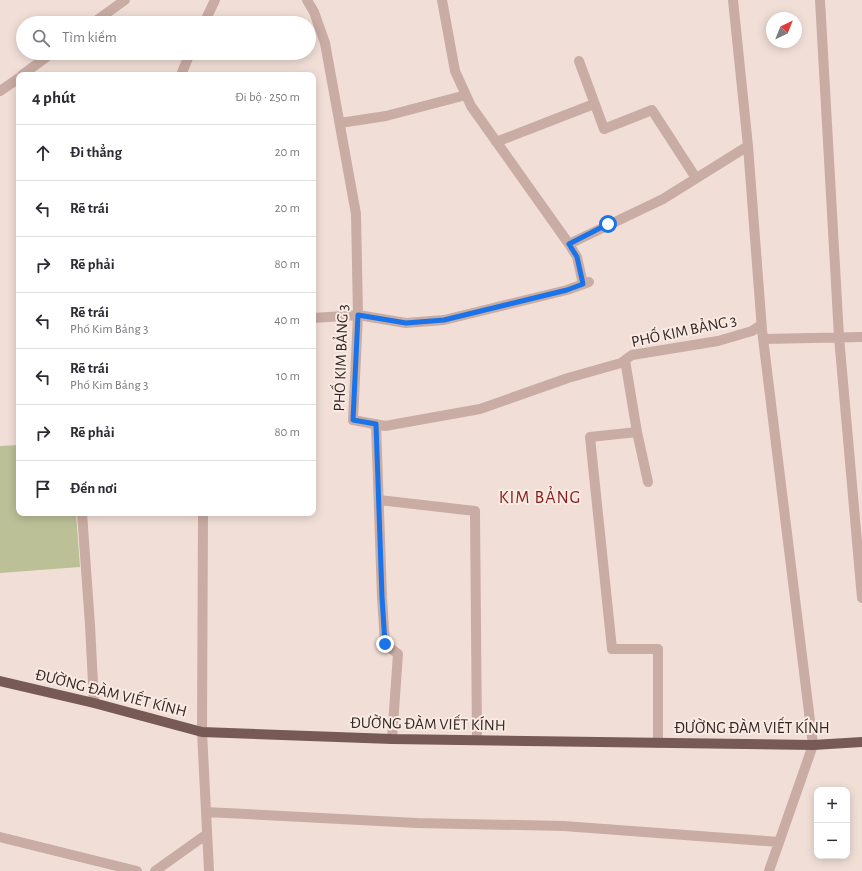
<!DOCTYPE html>
<html lang="vi">
<meta charset="utf-8">
<style>
body{margin:0;font-family:"Alegreya Sans",sans-serif;background:#f7f7f7;color:#2b2b33}
.controls{position:absolute;right:12px;bottom:12px;display:grid;overflow:hidden;border-radius:8px;box-shadow:0 2px 10px #0003}
.controls button{width:36px;height:36px;display:grid;place-items:center;padding:0;border:0;border-bottom:1px solid #e1e1e2;background:#fff;color:#2b2b33;font:20px sans-serif}
.compass{position:absolute;left:766px;top:12px;width:36px;height:36px;border-radius:50%;background:#fff;box-shadow:0 2px 10px #0003;rotate:43deg}
.stop{position:absolute;width:12px;height:12px;margin:-9px;border:3px solid #1a73e8;border-radius:50%;background:#fff}
.stop.end{background:#1a73e8;border-color:#fff;box-shadow:0 1px 4px #0008}
.list{margin:0;padding:0;list-style:none}
h2{display:flex;justify-content:space-between;align-items:center;height:52px;margin:0;padding:0 16px;font-size:17px}
h2 small{font-size:13px;font-weight:400;color:#7c7c81}
.list li{display:grid;grid-template-columns:26px 1fr auto;gap:12px;align-items:center;box-sizing:border-box;height:56px;padding:0 16px;border-top:1px solid #e1e1e2}
.list b{display:block;font-size:15px;white-space:nowrap}
.list p{margin:0;font-size:13px;white-space:nowrap;color:#7c7c81}
.list em{font-size:13px;font-style:normal;color:#7c7c81}
.icon{flex:none;width:22px;height:22px;fill:none;stroke:currentColor;stroke-width:2;stroke-linecap:round;stroke-linejoin:round}
.map{position:relative;flex:none;width:862px;height:871px;overflow:hidden}
.search{position:absolute;background:#fff;box-shadow:0 2px 10px #0003;left:16px;top:16px;width:300px;height:44px;display:flex;align-items:center;gap:10px;box-sizing:border-box;padding:0 14px;border-radius:22px;color:#7c7c81;font-size:15px}
.panel{position:absolute;background:#fff;box-shadow:0 2px 10px #0003;left:16px;top:72px;width:300px;height:444px;border-radius:8px}
.map>svg:first-child{display:block}
.green{fill:#bbc097}
.lines{fill:none;stroke-linecap:round;stroke-linejoin:round}
.minor{stroke:#c9aca3;stroke-width:10}
.major{stroke:#775a56;stroke-width:10}
.route{stroke:#1a73e8;stroke-width:5}
.labels{text-anchor:middle;dominant-baseline:central;stroke-width:4;stroke-linejoin:round;paint-order:stroke}
.street-label{font-size:16px;fill:#342725;stroke:#f9eae3}
.quarter-label{font-size:18px;letter-spacing:1px;fill:#851f1d;stroke:#f9eae3}
</style>
<div class="map">
<svg width="862" height="871" viewBox="0 0 862 871">
<rect width="100%" height="100%" fill="#f1dfd7"/>
<path class="green" d="M19,445V513H76L80,567L0,573V446Z"/>
<g class="lines">
<path class="minor" d="M307,0L314,12L325,43L356,214L358,315L353,420L385,426L480,409L568,378L621,363L632,355L718,341L752,331L761,325
M442,0L455,71L471,106L569,244L577,257L583,284
M733,0L748,146L762,330L813,745L769,871
M820,0L839,337L862,598
M93,23L125,0
M204,23L215,0
M579,61L604,129L652,110L696,178
M22,75L52,53
M181,75L190,53
M0,91L19,78
M340,123L386,116L466,95
M496,142L594,104
M569,244L663,199L748,146
M313,318L358,315L406,323L444,320L567,290L589,282
M763,339L862,337
M625,360L637,432L648,482
M376,424L382,597L385,644L398,654L392,739
M637,432L590,437L612,649H658V743
M379,500L475,511L477,740
M82,513L90,625L94,703
M203,513L202,732L209,871
M206,812L417,823L564,826L779,842
M0,837L137,871
M155,871L207,834"/>
<path class="major" d="M0,681L94,703L202,732L392,739L813,745L862,742"/>
</g>
<g class="lines">
<path class="route" d="M385,644L382,597L376,424L353,420L358,315L406,323L444,320L567,290L583,284L577,257L569,244L608,224"/>
</g>
<g class="labels">
<g class="street-label">
<text transform="translate(684 331) rotate(-12)">PHỐ KIM BẢNG 3</text>
<text transform="translate(341 358) rotate(-88)">PHỐ KIM BẢNG 3</text>
<text transform="translate(111 693) rotate(14)">ĐƯỜNG ĐÀM VIẾT KÍNH</text>
<text transform="translate(428 724) rotate(1)">ĐƯỜNG ĐÀM VIẾT KÍNH</text>
<text x="752" y="728">ĐƯỜNG ĐÀM VIẾT KÍNH</text>
</g>
<g class="quarter-label">
<text x="540" y="498">KIM BẢNG</text>
</g>
</g>
</svg>
<div class="controls">
<button>+</button>
<button>−</button>
</div>
<svg class="compass" viewBox="-18 -18 36 36"><path d="M0-13l5 13h-10z" fill="#e53935"/><path d="M0 13l5-13h-10z" fill="#7c7c81"/></svg>
<div class="stop" style="left:608px;top:224px"></div>
<div class="stop end" style="left:385px;top:644px"></div>
<div class="search"><svg class="icon" aria-label="search" viewBox="0 0 24 24"><circle cx="10" cy="10" r="6"/><path d="M15 15l6 6"/></svg>Tìm kiếm</div>
<section class="panel">
<h2>4 phút<small>Đi bộ · 250 m</small></h2>
<ul class="list">
<li><svg class="icon" aria-label="ahead" viewBox="0 0 24 24"><path d="M12 20V5M6 11l6-6 6 6"/></svg><div><b>Đi thẳng</b></div><em>20 m</em></li>
<li><svg class="icon" aria-label="left" viewBox="0 0 24 24"><path d="M17 20v-9H6M10 6l-5 5 5 5"/></svg><div><b>Rẽ trái</b></div><em>20 m</em></li>
<li><svg class="icon" aria-label="right" viewBox="0 0 24 24"><path d="M7 20v-9h11M14 6l5 5-5 5"/></svg><div><b>Rẽ phải</b></div><em>80 m</em></li>
<li><svg class="icon" aria-label="left" viewBox="0 0 24 24"><path d="M17 20v-9H6M10 6l-5 5 5 5"/></svg><div><b>Rẽ trái</b><p>Phố Kim Bảng 3</p></div><em>40 m</em></li>
<li><svg class="icon" aria-label="left" viewBox="0 0 24 24"><path d="M17 20v-9H6M10 6l-5 5 5 5"/></svg><div><b>Rẽ trái</b><p>Phố Kim Bảng 3</p></div><em>10 m</em></li>
<li><svg class="icon" aria-label="right" viewBox="0 0 24 24"><path d="M7 20v-9h11M14 6l5 5-5 5"/></svg><div><b>Rẽ phải</b></div><em>80 m</em></li>
<li><svg class="icon" aria-label="arrive" viewBox="0 0 24 24"><path d="M6 21V4h12l-3 4 3 4H6"/></svg><div><b>Đến nơi</b></div></li>
</ul>
</section>
</div>
